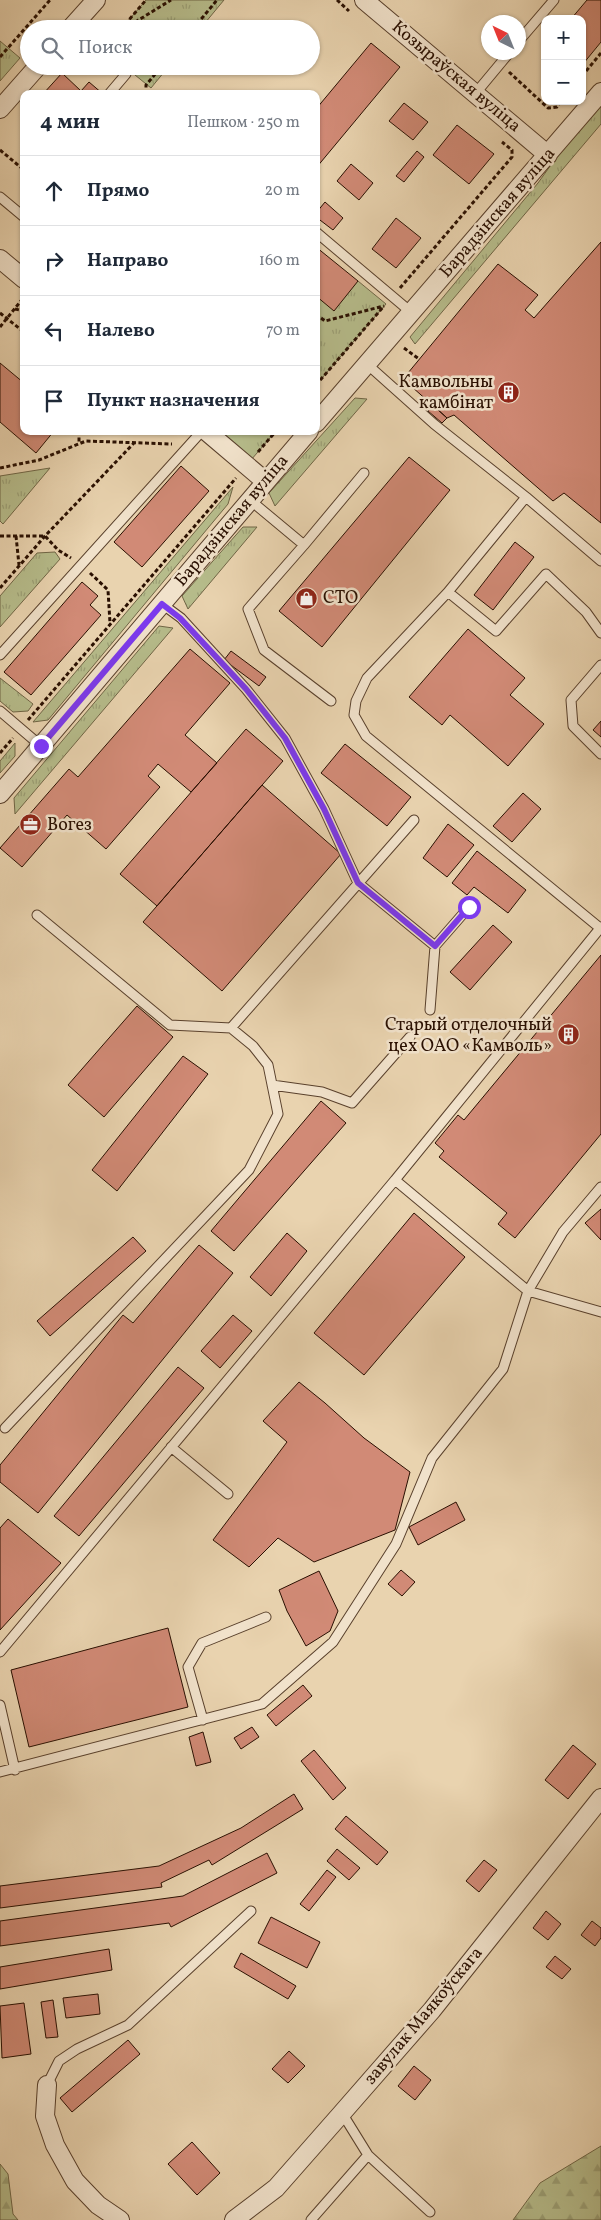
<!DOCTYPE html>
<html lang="ru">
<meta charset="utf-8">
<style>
body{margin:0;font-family:Vollkorn,serif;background:#f6f6f7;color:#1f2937}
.controls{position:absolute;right:15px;top:15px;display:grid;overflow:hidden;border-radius:10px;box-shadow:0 1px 4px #0004}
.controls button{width:45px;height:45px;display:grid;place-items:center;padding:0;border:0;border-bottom:1px solid #e0e1e3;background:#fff;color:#1f2937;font:25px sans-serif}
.compass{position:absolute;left:481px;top:15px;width:45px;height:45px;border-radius:50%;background:#fff;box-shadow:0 1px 4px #0004;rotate:317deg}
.stop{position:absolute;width:15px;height:15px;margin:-11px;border:4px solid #7c3aed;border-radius:50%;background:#fff}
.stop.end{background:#7c3aed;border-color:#fff;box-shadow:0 1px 5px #0008}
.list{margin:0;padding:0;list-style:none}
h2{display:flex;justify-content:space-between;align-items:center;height:65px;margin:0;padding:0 20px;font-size:21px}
h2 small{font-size:16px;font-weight:400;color:#747a83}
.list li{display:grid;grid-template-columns:32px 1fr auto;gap:15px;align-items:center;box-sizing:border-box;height:70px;padding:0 20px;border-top:1px solid #e0e1e3}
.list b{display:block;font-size:19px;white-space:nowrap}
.list em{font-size:16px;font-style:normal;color:#747a83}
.icon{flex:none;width:28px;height:28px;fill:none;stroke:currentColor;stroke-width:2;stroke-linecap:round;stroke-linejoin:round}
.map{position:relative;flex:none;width:601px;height:2220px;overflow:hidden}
.search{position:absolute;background:#fff;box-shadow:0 1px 4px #0004;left:20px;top:20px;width:300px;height:55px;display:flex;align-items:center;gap:12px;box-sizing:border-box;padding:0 18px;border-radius:28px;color:#747a83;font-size:19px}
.panel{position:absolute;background:#fff;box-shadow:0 1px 4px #0004;left:20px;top:90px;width:300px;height:345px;border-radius:10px}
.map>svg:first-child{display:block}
.grass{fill:url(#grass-tufts);stroke:#706646}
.forest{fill:url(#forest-firs);stroke:#706646}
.building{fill:#d18a76;stroke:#290f01}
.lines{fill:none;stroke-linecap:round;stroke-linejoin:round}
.lane-casing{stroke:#59402c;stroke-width:11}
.street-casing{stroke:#59402c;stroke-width:20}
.path{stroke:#290f01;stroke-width:3;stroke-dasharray:4 2.5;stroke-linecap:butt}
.lane{stroke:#f1e2cb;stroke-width:9}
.street{stroke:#f1e2cb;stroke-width:18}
.route{stroke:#7c3aed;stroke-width:6}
.labels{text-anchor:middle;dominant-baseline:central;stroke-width:5;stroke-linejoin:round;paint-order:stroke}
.street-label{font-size:18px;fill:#290f01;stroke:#f1e2cb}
.poi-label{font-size:18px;fill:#290f01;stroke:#f1e2cb;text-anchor:end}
</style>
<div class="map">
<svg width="601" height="2220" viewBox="0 0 601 2220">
<defs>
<pattern id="grass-tufts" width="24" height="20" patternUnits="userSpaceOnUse" patternTransform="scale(1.25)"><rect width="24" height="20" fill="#b6bc8b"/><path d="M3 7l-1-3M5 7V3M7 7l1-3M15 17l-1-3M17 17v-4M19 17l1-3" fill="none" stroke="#9ca076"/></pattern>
<pattern id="forest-firs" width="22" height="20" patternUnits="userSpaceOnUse" patternTransform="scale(1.25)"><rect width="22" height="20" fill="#b6bc8b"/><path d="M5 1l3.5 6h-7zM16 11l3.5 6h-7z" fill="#9ca076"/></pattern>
</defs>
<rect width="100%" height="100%" fill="#e9d3af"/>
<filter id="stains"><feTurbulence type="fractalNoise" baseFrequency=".004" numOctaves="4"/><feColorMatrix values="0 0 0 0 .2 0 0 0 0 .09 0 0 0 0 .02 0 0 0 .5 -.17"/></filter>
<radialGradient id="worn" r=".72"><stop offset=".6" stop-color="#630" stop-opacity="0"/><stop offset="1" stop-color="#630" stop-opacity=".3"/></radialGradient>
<path class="grass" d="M146,0H224L200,29H121Z
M0,41L20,58L0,81Z
M124,66H169L151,88Z
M601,95V124L415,344L410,337L538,183Z
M358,281L386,304L316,385V296Z
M355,398L367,399L275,506L269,493Z
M217,431H276L251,460Z
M50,468L3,524L0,521V476Z
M233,487L228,504L48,720L33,722Z
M243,527H257L188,609L182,596Z
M55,552L60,559L0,627V596L37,553Z
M159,626L173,628L15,814L14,798Z
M0,678L33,704L28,711L13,712L0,701Z
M15,743V756L0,773V761Z"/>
<path class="forest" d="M601,2146V2220H513L540,2183Z
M0,2164L8,2174L13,2214L18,2220H0Z"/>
<path class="building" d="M587,0H601V42L583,64L582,19H571Z
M371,43L400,67L316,168V109Z
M62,73L81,91L89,82L103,94H43Z
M404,103L428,122L413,140L389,121Z
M457,125L494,154L469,184L433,155Z
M417,151L424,157L404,182L396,176Z
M351,164L373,183L359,200L337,181Z
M325,202L343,218L333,230L316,217V213Z
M396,218L421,238L396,268L372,249Z
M601,242V523L564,493L553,501L454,415L447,418L403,379L498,264L538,295L525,310L534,318Z
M316,247L358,281L334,311L316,296Z
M0,363L24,383V431H54L36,453L0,422Z
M433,405L447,418L442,423L428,411Z
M409,457L450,490L322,647L279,611Z
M181,466L209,491L142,567L114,542Z
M515,542L534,557L493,610L474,595Z
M82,582L98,596L90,605L101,615L31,695L4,672Z
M468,629L525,678L510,695L544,724L508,766L450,715L442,725L409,697Z
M190,649L230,683L185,735L217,763L191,792L158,764L148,776L160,787L106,849L67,815L22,867L0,848L69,769L78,777Z
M231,651L266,677L259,686L224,660Z
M601,721V737L593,730Z
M246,729L283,761L157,906L120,874Z
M345,744L411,797L387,826L321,773Z
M262,785L341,854L222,991L143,922Z
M523,793L541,809L512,842L493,826Z
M448,824L474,845L447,877L423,858Z
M477,851L526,890L508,913L474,887L467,895L452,883Z
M493,925L512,942L470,990L450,972Z
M601,955V1134L515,1238L498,1224L507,1213L439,1157L444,1151L435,1143L458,1115L464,1120Z
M137,1006L173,1037L104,1117L68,1085Z
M183,1056L208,1074L117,1191L92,1170Z
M321,1101L346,1123L234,1251L211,1231Z
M601,1209V1240L585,1223Z
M414,1213L465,1257L364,1375L314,1333Z
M287,1233L307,1251L271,1296L250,1277Z
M133,1237L146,1251L50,1336L37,1321Z
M199,1245L233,1273L38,1513L0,1482V1465L123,1315L133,1323Z
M233,1315L252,1331L220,1368L201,1351Z
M178,1367L204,1388L79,1536L54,1516Z
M299,1382L325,1403L364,1438L410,1472L395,1530L314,1562L278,1538L249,1567L213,1540L287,1442L263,1421Z
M456,1502L465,1520L418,1545L409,1527Z
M8,1519L61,1563L0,1630V1528Z
M401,1570L415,1582L402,1596L388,1584Z
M319,1571L338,1611L330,1631L306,1646L287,1611L279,1590Z
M168,1628L188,1707L29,1747L11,1670Z
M303,1685L312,1696L276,1726L267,1715Z
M252,1727L259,1737L241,1749L234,1738Z
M203,1732L211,1762L196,1766L189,1737Z
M573,1745L596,1764L568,1799L545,1780Z
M314,1750L346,1788L333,1800L301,1761Z
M294,1794L303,1809L212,1865L209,1860L161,1883L162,1887L0,1908V1886L159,1866L241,1828Z
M346,1816L388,1852L377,1865L335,1829Z
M337,1849L360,1868L349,1880L327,1861Z
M267,1853L277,1873L171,1927L169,1923L0,1946V1921L183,1896Z
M484,1860L497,1870L479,1892L466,1881Z
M327,1870L336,1877L309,1911L300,1904Z
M546,1911L561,1924L548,1940L533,1928Z
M271,1917L320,1942L307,1968L258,1943Z
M592,1921L601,1928V1938L595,1946L581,1935Z
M109,1949L112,1970L0,1989V1967Z
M241,1953L296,1986L288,1999L234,1967Z
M555,1956L571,1969L562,1979L546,1967Z
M98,1994L100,2014L66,2018L63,1998Z
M53,2000L58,2037L46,2038L41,2002Z
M24,2003L31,2054L2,2058L0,2006Z
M128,2040L140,2054L72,2112L60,2098Z
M289,2051L305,2066L288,2083L272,2069Z
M414,2066L431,2080L415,2100L398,2086Z
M192,2142L220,2173L197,2195L168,2164Z"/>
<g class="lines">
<defs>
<path id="lane" d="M518,42L554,0
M109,94L126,74L117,66
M475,94L510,52
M0,197L24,217
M316,232L412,313
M368,365L434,424L526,497L601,561
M526,497L448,592L496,631L546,574L586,612L601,633
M250,500L304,545L364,473
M304,545L248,609L264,650L331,701
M448,592L367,678L356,701L354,715L366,736L600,928
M162,604L181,618L246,689L285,738L324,809L358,883L435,946L469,907
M0,655L202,431
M601,665L571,700L573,726L601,754
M0,711L41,746
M37,915L170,1025L231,1028L414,820
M601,927L395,1180L528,1291L601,1312
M430,1010L435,946
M272,1085L322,1092L352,1103L410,1037
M5,1428L249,1170L278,1114L268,1065L253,1046L231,1028
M171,1447L228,1494
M0,1652L395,1180
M0,1705L15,1770
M203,1720L188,1667L202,1643L266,1617
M0,1772L262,1704L333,1642L396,1544L432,1458L503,1369L528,1291L563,1232L601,1187
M47,2085L59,2061L77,2049L128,2025L251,1911
M342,2113L368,2155L430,2212
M311,2220L368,2155"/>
<path id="street" d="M364,0L548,155
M70,29L96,0
M0,109L38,66
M0,259L24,279
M316,423L601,92
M206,431L265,481
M0,794L309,431
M47,2085L45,2116L55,2145L75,2181L98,2205L120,2220
M234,2220L276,2188L342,2113L432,2010L601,1798"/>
</defs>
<use href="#lane" class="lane-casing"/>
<use href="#street" class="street-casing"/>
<path class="path" d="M337,0L349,11
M121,29L146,0
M124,29L171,0
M193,29L217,0
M0,57L50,0
M509,72L548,108L557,107L561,101
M582,76L601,53
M146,94V85L162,66
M0,150L24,170
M400,288L512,157V150L502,142
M15,309L24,311
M0,313L24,332
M316,314L325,321L384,306
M0,327L24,297
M404,348L419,359
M21,381L24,379
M316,385L384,306
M79,431V444
M258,452L276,431
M0,468L39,460L86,441L172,444
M0,536H45L58,550L71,558
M16,536L19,565
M90,573L108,590L110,623
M0,588L45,536L134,443
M28,720L236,478
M0,753L13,738"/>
<use href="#lane" class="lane"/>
<use href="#street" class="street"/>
</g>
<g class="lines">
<path class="route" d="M41,746L162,604L180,618L246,689L285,738L324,809L358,883L435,946L469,907"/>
</g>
<defs>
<symbol id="building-disc" viewBox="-11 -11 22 22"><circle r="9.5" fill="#8f2418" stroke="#f1e2cb"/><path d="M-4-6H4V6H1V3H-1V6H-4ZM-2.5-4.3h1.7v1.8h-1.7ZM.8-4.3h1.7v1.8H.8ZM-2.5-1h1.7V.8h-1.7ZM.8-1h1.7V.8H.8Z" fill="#fff"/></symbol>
<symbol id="shop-disc" viewBox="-11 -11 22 22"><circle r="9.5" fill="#8f2418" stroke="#f1e2cb"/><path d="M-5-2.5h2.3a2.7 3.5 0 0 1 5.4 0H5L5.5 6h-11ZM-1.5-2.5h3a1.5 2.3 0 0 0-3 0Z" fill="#fff"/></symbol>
<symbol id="office-disc" viewBox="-11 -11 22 22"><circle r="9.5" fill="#8f2418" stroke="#f1e2cb"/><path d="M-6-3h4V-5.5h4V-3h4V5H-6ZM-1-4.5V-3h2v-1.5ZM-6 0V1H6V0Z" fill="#fff"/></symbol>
</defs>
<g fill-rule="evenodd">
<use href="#building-disc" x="496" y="380" width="25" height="25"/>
<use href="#shop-disc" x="294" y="586" width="25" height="25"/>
<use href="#office-disc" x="18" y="812" width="25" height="25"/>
<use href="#building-disc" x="556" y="1022" width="25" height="25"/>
</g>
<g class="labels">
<g class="street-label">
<text transform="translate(456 77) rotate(40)">Козыраўская вуліца</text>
<text transform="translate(498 213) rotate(-49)">Барадзінская вуліца</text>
<text transform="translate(232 521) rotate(-50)">Барадзінская вуліца</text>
<text transform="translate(424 2016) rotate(-50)">завулак Маякоўскага</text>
</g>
<g class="poi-label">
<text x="493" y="382">Камвольны<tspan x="493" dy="21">камбінат</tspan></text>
<text x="323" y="598" text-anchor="start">СТО</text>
<text x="47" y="825" text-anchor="start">Вогез</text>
<text x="552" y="1025">Старый отделочный<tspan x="552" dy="21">цех ОАО «Камволь»</tspan></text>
</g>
</g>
<rect width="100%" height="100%" filter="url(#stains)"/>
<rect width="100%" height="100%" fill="url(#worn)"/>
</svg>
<div class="controls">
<button>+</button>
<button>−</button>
</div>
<svg class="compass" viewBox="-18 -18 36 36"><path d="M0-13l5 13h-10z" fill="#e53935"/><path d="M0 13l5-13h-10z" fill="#747a83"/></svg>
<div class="stop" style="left:469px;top:907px"></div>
<div class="stop end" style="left:41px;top:746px"></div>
<div class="search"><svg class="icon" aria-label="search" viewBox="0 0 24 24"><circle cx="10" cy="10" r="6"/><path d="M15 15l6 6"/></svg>Поиск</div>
<section class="panel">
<h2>4 мин<small>Пешком · 250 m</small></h2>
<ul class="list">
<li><svg class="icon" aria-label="ahead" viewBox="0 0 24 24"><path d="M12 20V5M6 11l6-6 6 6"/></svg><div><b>Прямо</b></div><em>20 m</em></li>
<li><svg class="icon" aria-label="right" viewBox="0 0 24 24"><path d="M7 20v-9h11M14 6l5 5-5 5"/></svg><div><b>Направо</b></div><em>160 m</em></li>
<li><svg class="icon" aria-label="left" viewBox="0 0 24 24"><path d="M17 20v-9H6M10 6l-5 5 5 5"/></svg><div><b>Налево</b></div><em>70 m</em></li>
<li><svg class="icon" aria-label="arrive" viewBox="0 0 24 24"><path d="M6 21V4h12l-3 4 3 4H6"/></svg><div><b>Пункт назначения</b></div></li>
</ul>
</section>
</div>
